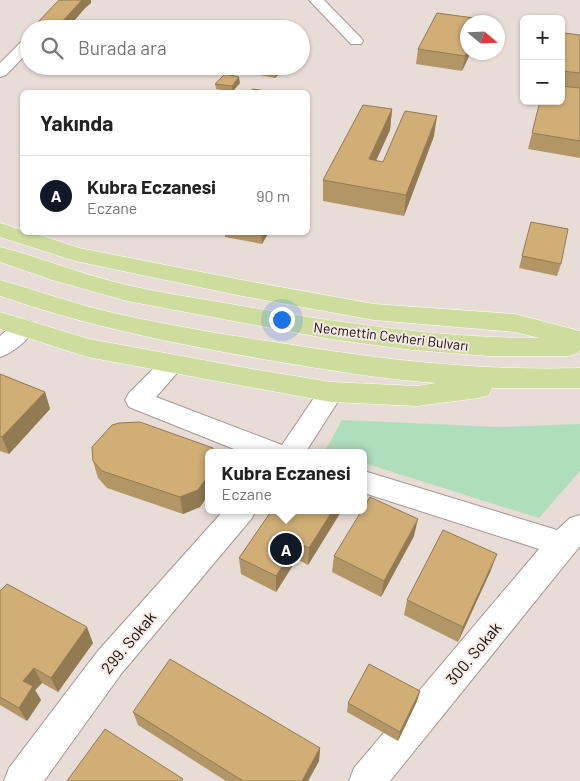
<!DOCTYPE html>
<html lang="tr">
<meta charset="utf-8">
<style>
body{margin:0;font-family:Barlow,sans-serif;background:#f6f6f6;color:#222}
.controls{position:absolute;right:15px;top:15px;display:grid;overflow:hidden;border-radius:8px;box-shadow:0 1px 4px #0004}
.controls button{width:45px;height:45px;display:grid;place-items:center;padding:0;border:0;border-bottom:1px solid #e0e0e0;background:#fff;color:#222;font:25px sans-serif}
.compass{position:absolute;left:460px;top:15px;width:45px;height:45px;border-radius:50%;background:#fff;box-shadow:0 1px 4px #0004;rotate:109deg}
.you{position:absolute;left:281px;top:319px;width:18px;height:18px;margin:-12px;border:4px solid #fff;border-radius:50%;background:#1a73e8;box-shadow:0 0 0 8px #1a73e833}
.badge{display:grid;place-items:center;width:32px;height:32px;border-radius:50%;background:#111827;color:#fff;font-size:16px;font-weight:700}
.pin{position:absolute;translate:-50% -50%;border:2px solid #fff;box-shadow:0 1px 5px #0006}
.popup{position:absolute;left:205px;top:449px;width:162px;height:65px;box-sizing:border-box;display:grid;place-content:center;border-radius:8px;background:#fff;filter:drop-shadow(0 1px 4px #0005);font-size:16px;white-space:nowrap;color:#767676}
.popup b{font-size:19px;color:#222}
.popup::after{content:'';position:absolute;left:50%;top:100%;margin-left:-10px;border:10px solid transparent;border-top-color:#fff}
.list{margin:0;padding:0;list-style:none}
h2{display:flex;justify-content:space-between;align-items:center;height:65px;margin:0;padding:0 20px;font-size:21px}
h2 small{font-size:16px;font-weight:400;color:#767676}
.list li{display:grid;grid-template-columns:32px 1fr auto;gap:15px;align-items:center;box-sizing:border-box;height:80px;padding:0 20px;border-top:1px solid #e0e0e0}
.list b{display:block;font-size:19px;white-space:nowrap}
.list p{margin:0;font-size:16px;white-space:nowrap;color:#767676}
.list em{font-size:16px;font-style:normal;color:#767676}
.icon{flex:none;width:28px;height:28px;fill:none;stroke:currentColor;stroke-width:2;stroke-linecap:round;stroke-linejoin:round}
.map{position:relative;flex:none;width:580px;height:781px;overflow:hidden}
.search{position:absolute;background:#fff;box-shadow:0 1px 4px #0004;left:20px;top:20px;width:290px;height:55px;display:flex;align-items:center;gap:12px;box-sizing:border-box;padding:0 18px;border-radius:28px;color:#767676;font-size:19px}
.panel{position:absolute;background:#fff;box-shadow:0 1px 4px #0004;left:20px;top:90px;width:290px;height:145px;border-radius:8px}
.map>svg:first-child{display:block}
.green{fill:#aedebc}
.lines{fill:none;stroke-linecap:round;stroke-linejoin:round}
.minor-casing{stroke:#a49993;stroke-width:2}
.major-casing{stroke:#fff;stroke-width:1}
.minor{fill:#fff;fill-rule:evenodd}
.major{fill:#cedd9d;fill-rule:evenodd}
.wall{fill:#b39665}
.shaded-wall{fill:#927a53}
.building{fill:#d0ae76;stroke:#927a53}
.labels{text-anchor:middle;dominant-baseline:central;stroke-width:4;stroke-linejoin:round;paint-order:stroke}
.street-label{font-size:14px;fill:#14100e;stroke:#f6e9e4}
.near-street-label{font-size:16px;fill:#14100e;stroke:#f6e9e4}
</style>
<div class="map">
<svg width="580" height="781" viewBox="0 0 580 781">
<rect width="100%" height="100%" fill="#e8dcd6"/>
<path class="green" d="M342,420L499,427L580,424V471L539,518L364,463V453L325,451Z"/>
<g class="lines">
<defs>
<path id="minor" d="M309,0H324L361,38L363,41L361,44H351Z
M29,38V51L6,75L0,77V63L24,39Z
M24,320L32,322L36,328C28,340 13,353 0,357V336L16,322Z
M173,355L182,358L185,364L156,397L282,445L322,386L331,383L340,386L344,392L305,453H244L129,407L125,400L129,393L164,358Z
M364,471L557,530L570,518L580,515V546L390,781H349L354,768L539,549L364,493Z
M224,510H256L252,518L121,674L44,781H4L9,768L97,652Z"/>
<path id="major" d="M0,223L22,230V232H31L79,248L242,280L374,304L515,314L580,331V350L578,353L569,356H488L412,350L330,339L127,301L52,280L0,262V247C43,258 83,275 127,285C165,294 204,299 242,306C341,323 438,338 539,338L515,332L374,320L242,296L75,261L0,237Z
M0,280C35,290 69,302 105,311C165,325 226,335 287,344C384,360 481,371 580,368V388H492L489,395L479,398L417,406L331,402L87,357L0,329V312L89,339L252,369L331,382L417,386L436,383C382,379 328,370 274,361C181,345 89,327 0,296Z"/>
</defs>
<use href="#minor" class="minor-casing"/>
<use href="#major" class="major-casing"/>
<use href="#minor" class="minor"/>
<use href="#major" class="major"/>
</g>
<path class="wall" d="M59,0H91V3L85,8L67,29H39L38,22Z
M437,13L481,19V22H468V52H471L462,71L416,64L418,49Z
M564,33L580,35V158L528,149L532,133L561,101V45Z
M244,66H281V72L275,78L244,72Z
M240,83L232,92L216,89L215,84Z
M392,109L390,130L376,161L383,162L434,136L404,216L323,201V180Z
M531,222L561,264L557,276L519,268Z
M225,232H269L262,244L225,237Z
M0,374L45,392L50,409L9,454L0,451Z
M208,453V495L200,507L183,514L107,488L98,478L93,461Z
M342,510L308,565L297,559L276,592L241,574L239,558Z
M414,536L381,597L332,572L334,556Z
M491,570L458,642L404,615L407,600Z
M0,591L93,643L58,692L42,683L35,690L41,700L27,721L0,705Z
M420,691L417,701L398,741L347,712L348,703Z
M133,712L320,748L319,761L308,781H226L138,725Z"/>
<path class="shaded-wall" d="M82,0H91V3L85,8L67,29H61L60,24Z
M468,50V52H471L462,71L465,56Z
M276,66H281V72L275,78V67Z
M239,77L240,83L232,92V86Z
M392,109L390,130L367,180L369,159Z
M437,116L434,136L404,216L406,195Z
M261,232H269L262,244Z
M45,392L50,409L9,454L2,437Z
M208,476V495L200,507L183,514L180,497Z
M333,510H342L308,565L309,548Z
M418,519L414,536L381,597L384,581Z
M297,543V559L276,592V576Z
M497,554L491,570L458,642L463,627Z
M87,627L93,643L58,692L51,678Z
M34,668L42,683L35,690L41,700L27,721L19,708L23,681Z
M420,691L417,701L398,741L400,732Z
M320,748L319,761L308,781H302Z"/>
<path class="building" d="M59,0H82L60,24L38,22Z
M437,13L481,19L480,22H468V50L465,56L418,49Z
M564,33L580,35V73L561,71V48Z
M225,74L239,77L232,86L215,84Z
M561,86L580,88V141L532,133L540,101H561Z
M253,89L272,92H249Z
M363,105L392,109L369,159L383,162L405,111L437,116L406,195L323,180Z
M531,222L568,229L561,264L522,256Z
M0,374L45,392L2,437L0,436Z
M140,422L213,448L214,453H208V476L198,490L180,497L102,471L93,461L92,447L112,425L119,423Z
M370,497L418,519L384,581L334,556L362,510H364V507Z
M272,510H333L309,548L297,543L276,576L239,558Z
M443,530L497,554L463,627L407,600Z
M7,584L87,627L51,678L34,668L23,681L33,686L19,708L0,697V591Z
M170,659L320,748L302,781H243L133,712Z
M369,664L420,691L400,732L348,703Z
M105,729L183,779L181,781H67Z"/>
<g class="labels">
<g class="street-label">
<text transform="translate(391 336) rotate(7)">Necmettin Cevheri Bulvarı</text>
</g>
<g class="near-street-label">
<text transform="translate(128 642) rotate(-50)">299. Sokak</text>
<text transform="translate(473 653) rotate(-50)">300. Sokak</text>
</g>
</g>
</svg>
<div class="controls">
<button>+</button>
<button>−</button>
</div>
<svg class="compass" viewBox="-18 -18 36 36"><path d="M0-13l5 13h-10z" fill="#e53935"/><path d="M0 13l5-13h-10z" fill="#767676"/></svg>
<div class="you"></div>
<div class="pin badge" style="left:286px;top:549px">A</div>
<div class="popup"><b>Kubra Eczanesi</b>Eczane</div>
<div class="search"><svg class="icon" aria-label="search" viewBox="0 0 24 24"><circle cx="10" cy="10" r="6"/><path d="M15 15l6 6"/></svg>Burada ara</div>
<section class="panel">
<h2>Yakında<small></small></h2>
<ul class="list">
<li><span class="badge">A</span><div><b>Kubra Eczanesi</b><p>Eczane</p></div><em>90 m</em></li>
</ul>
</section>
</div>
